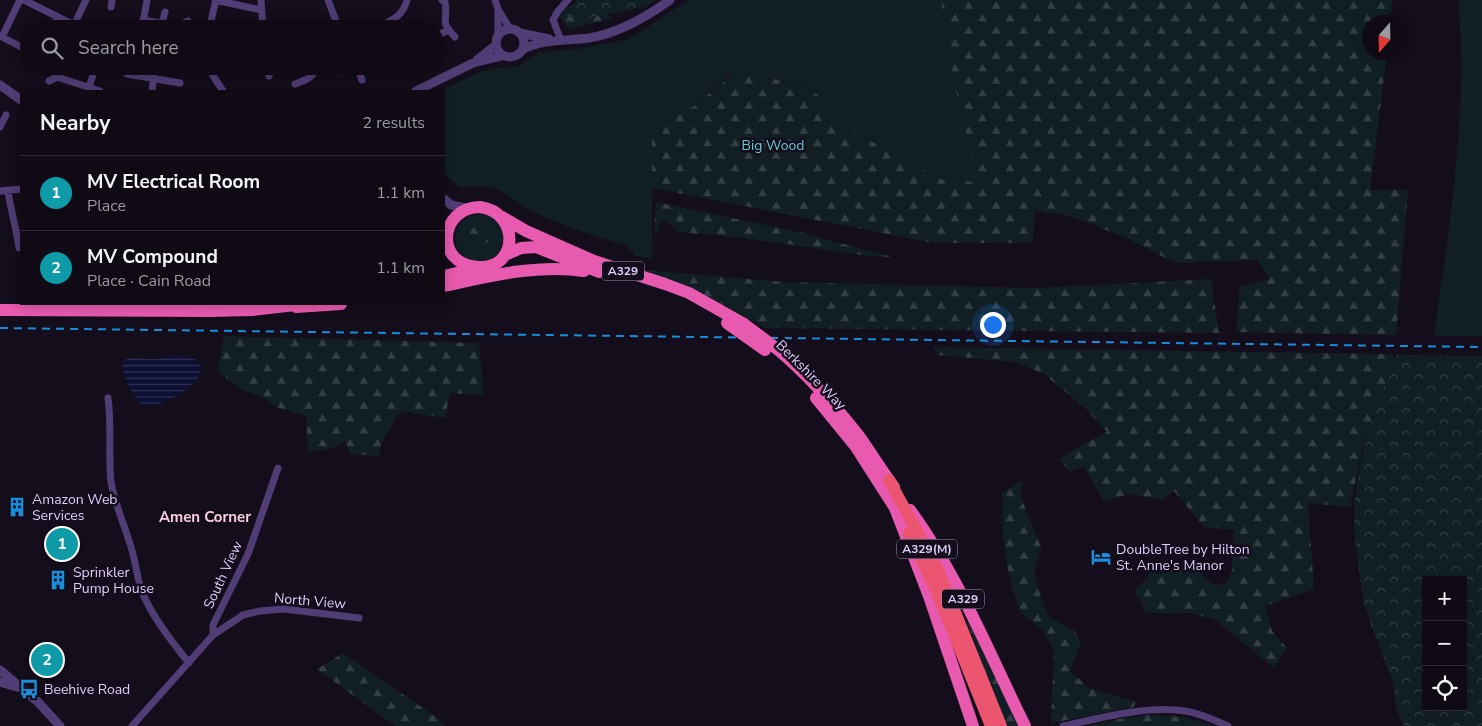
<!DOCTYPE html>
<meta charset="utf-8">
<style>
body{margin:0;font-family:"Nunito Sans",sans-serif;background:#18131d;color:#f1f3f6}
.controls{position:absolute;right:15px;bottom:15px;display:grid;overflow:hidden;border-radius:0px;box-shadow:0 2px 12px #0003}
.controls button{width:45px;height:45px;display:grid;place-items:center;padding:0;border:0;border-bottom:1px solid #2f2b34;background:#0f0a14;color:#f1f3f6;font:25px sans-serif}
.compass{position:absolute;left:1362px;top:15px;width:45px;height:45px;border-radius:50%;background:#0f0a14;box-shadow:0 2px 12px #0003;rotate:200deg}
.you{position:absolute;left:992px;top:324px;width:18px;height:18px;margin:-12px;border:4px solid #fff;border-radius:50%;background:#1a73e8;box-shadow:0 0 0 8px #1a73e833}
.badge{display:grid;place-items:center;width:32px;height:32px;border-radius:50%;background:#ea580c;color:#fff;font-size:16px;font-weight:700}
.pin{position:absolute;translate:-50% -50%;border:2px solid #fff;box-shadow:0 1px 5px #0006}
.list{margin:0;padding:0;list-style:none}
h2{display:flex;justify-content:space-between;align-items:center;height:65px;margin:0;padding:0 20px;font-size:21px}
h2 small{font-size:16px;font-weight:400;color:#9b9aa0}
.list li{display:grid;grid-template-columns:32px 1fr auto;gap:15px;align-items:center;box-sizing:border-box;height:75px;padding:0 20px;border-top:1px solid #2f2b34}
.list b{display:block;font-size:19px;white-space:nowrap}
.list p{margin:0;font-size:16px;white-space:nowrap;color:#9b9aa0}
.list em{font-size:16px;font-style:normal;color:#9b9aa0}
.icon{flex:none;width:28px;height:28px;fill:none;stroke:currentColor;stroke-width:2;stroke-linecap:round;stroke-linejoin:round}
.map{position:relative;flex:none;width:1482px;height:726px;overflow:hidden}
.search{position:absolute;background:#0f0a14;box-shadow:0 2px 12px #0003;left:20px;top:20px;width:425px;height:55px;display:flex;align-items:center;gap:12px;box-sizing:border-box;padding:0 18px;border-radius:28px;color:#9b9aa0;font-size:19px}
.panel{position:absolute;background:#0f0a14;box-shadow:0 2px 12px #0003;left:20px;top:90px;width:425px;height:215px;border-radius:0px}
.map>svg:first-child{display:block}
.grass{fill:#111f24}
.forest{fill:url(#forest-firs)}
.park{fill:url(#park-crowns);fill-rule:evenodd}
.water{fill:url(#water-rules)}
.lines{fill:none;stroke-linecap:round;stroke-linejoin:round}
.minor{stroke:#503d75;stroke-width:7}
.tertiary{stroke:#503d75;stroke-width:9}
.trunk{stroke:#e85aaf;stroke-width:12}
.motorway{stroke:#ec5570;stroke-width:12}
.rail{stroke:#188dda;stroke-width:2;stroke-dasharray:8 6;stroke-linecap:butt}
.trunk-bridge{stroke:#e85aaf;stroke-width:12}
.labels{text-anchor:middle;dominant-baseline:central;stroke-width:5;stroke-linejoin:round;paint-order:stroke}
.shield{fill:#140d1b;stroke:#a293b7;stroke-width:1}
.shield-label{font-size:12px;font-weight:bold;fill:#dfcdfa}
.park-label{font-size:14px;fill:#62cbd0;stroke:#140d1b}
.street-label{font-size:14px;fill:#dfcdfa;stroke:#140d1b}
.poi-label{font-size:14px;fill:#dfcdfa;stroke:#140d1b;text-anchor:start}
.neighbourhood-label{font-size:15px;font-weight:bold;fill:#facedd;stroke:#140d1b}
</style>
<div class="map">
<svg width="1482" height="726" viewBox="0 0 1482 726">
<defs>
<pattern id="forest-firs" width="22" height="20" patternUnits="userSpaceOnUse" patternTransform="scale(1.25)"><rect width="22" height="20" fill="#111f24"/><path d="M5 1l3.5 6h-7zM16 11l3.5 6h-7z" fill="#333e45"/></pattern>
<pattern id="park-crowns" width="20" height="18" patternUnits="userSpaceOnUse" patternTransform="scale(1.25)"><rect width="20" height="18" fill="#111f24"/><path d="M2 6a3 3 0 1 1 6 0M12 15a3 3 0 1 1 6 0" fill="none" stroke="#333e45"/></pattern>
<pattern id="water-rules" width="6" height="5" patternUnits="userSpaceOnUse" patternTransform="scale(1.25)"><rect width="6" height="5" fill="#0d1034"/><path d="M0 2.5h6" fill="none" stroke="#303252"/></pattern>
</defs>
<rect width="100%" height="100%" fill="#140d1b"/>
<path class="grass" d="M688,0H941L953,79L979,182L941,179L856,133L836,121L822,98L801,83L748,74L732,73L693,107L659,116L652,131V258L634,256L633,251L627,249L628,246C593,236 558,225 526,208C514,202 506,191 493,188C482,184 470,187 459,187L450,179L444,171V91H440L482,71L495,68L518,67L539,52L578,49L629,39Z
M1458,0H1482V336H1434C1449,224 1469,113 1458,0Z
M455 238a24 24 0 1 1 48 0a24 24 0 1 1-48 0Z"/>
<path class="forest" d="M941,0H1393L1390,22H1370V52L1387,53L1370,190H1408L1396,335L1236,332L1240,286L1270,279L1257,260L1175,263L1129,239L1071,216L1035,210L1033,243H934L652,188V131L659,116L693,107L734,73L749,74L802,84L822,98L836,121L856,133L941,179L978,182L953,79Z
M586,5L615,18L569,29L558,15L568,6Z
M656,202L798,232L892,257L869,256L745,238L678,232L670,224L661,220L657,233H654Z
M479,225L488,226L494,232C490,244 482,245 471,249L464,245L463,238L465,232Z
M631,269L785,282L1037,288L1211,279L1219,333L765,328L690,287Z
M224,336L479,343L484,395L450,393L445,418L400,411L381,444L379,456L350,454L345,441L331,449L308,452L306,416L276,407L264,398L243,390L217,372Z
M933,347L1392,354L1395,360L1362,450L1350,507L1308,503L1314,589L1265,606L1272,631L1287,648L1274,668L1214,619L1189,613H1146L1135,591L1156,567L1172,566L1199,572L1214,585L1226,584L1232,571L1234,530L1204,527L1174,491L1163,500L1130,494L1104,501L1083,466L1071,472L1059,460L1073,450L1107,432L1086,409L1044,374L1015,362L938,355Z
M1020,481L1022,489L1020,495L1041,547L1034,571L1038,588L1048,616L1075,631L1081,643L1070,671L1089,688L1136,702L1134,707L1051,723L1054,650L1043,631L1021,613L1014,594L1006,562L1003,534L1002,493Z
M966,620L970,621L1020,726H1007Z
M343,653L440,720L445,726H395L317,669Z
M1149,715L1184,717L1216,726H1087L1124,718Z"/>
<path class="park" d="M577,0H656L646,7L578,20L566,15Z
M1396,355L1482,356V726H1404L1396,708L1394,685L1364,606L1355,541L1354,520V503L1361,458L1378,403ZM1426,580H1463V707H1426Z"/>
<path class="water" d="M177,355C184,356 194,357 199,363C212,379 161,411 141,405C135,397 115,367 126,360C130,357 134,358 138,358C152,360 164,358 177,355Z"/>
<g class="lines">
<path class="minor" d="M20,0L2,37L29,51
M24,0L82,29
M215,0L261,10
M261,0L263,29
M328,0L339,29
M442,0L445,2C449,20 438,19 455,37
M495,0L498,9L510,29
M111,7L112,0
M143,20L178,26L188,21
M162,23L165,12
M74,25L86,0
M52,29L58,17
M142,29L147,0
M209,29L216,0
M373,29C388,22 403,18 407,0
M436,36L449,30
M498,36V12
M561,40L553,20L558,11L568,0
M207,66L223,91
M268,66L269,76
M357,66L362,80
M342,72L363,66
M127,74L180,83
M49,81L57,77L100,91
M295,84C306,80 313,78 318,66
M89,87L96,66
M152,91L155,66
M0,127L6,115
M8,190C10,210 17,229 19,248
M0,191L21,189
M108,398C112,426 108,454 111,482C114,502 123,521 129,541C135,556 136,573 141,589C150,614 172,642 189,663
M213,635V625L248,554L278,468
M132,726L213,635L243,615L260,611L284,609L359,618
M1063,726C1100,718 1148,705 1185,711C1200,713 1214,720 1228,726"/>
<path class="tertiary" d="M496 43a14 14 0 1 1 28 0a14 14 0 1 1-28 0Z
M520,33L549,39
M523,49C544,39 566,41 589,38C619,33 645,18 670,0
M477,60L496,45
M0,85L21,100
M416,91L473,63L502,56
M444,199L451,205L466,208
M0,670L38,702L60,726
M0,682L17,687"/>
<path class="trunk" d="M480,207C520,212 519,270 478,267C433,264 440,207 480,207Z
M502,217L526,231L594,261L665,284L689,293L744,324
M505,255L521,248L536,247L599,272
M444,276L477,268
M444,286C489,276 538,264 584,271
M296,307L341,304
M0,310L210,311L252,310L304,304
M776,348C807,374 834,404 859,436C871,453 882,471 894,487
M816,398L856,447L895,508L929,596L973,726
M910,510C958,575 989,653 1025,726"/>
<path class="motorway" d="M889,480L938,570L1001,726
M909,533L936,590L991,726"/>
<path class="rail" d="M0,328L1482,347"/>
<path class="trunk-bridge" d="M727,323L765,350
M744,324L776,348"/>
</g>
<defs>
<symbol id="building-bare" viewBox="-9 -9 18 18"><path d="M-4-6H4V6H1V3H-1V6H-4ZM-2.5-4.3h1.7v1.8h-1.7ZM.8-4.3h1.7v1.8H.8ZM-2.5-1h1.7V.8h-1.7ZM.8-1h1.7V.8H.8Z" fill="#188dda" stroke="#140d1b" stroke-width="2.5" paint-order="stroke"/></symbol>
<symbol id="hotel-bare" viewBox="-9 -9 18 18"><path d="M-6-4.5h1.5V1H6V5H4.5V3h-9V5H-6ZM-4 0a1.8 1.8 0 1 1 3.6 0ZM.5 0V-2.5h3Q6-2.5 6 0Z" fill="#188dda" stroke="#140d1b" stroke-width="2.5" paint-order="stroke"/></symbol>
<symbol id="bus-bare" viewBox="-9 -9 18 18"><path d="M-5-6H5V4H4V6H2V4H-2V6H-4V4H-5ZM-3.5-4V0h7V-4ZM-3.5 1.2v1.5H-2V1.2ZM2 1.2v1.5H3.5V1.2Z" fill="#188dda" stroke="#140d1b" stroke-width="2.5" paint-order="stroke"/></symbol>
</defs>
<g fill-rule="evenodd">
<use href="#building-bare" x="3" y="493" width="28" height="28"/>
<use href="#hotel-bare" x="1087" y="543" width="28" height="28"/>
<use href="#building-bare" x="44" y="566" width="28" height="28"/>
<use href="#bus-bare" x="15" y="675" width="28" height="28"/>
</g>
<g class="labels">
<g class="shield">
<rect x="602" y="261.5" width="42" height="19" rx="4"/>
<rect x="897" y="539.5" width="60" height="19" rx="4"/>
<rect x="942" y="589.5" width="42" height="19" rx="4"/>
</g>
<g class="shield-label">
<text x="623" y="271">A329</text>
<text x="927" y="549">A329(M)</text>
<text x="963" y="599">A329</text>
</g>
<g class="park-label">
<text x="773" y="145">Big Wood</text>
</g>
<g class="street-label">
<text transform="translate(811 375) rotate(45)">Berkshire Way</text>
<text transform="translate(223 575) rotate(-65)">South View</text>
<text transform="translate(310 601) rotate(5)">North View</text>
</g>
<g class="poi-label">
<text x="32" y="499">Amazon Web<tspan x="32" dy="16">Services</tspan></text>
<text x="1116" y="549">DoubleTree by Hilton<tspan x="1116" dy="16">St. Anne's Manor</tspan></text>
<text x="73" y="572">Sprinkler<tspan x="73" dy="16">Pump House</tspan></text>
<text x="44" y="689">Beehive Road</text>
</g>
<g class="neighbourhood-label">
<text x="205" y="517">Amen Corner</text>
</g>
</g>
</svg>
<div class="controls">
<button>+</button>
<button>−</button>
<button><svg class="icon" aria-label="locate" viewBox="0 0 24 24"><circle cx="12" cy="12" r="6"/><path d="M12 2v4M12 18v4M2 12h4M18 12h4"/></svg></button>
</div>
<svg class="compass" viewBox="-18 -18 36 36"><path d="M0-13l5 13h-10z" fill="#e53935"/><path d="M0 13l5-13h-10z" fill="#9b9aa0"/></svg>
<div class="you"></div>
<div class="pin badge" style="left:62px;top:544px;background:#0f9aa8">1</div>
<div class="pin badge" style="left:47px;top:660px;background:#0f9aa8">2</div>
<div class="search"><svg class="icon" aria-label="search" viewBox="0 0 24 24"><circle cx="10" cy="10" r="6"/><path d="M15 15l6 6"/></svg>Search here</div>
<section class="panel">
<h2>Nearby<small>2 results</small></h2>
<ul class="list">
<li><span class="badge" style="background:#0f9aa8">1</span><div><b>MV Electrical Room</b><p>Place</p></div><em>1.1 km</em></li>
<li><span class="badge" style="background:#0f9aa8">2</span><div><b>MV Compound</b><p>Place · Cain Road</p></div><em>1.1 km</em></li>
</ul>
</section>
</div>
